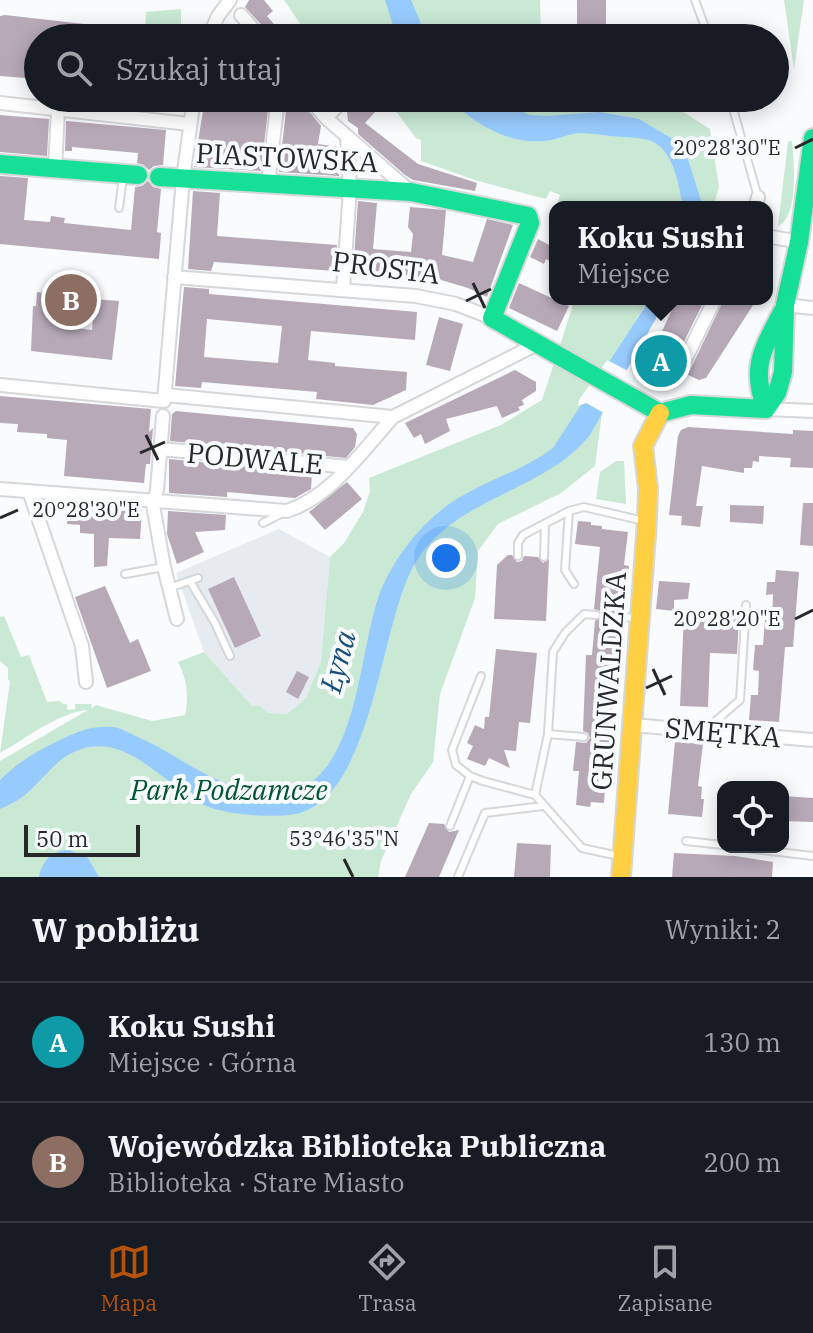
<!DOCTYPE html>
<html lang="pl">
<meta charset="utf-8">
<style>
body{margin:0;font-family:"IBM Plex Serif",serif;background:#242831;color:#f1f3f6}
.controls{position:absolute;right:24px;bottom:24px;display:grid;overflow:hidden;border-radius:16px;box-shadow:0 4px 20px #0003}
.controls button{width:72px;height:72px;display:grid;place-items:center;padding:0;border:0;border-bottom:2px solid #363941;background:#171b24;color:#f1f3f6;font:40px sans-serif}
.scale{position:absolute;left:24px;bottom:20px;width:116px;box-sizing:border-box;padding-left:8px;border:4px solid #272829;border-top:0;font-size:22px;line-height:28px;white-space:nowrap;color:#272829;-webkit-text-stroke:6px #f8fbfe;paint-order:stroke}
.you{position:absolute;left:446px;top:558px;width:28px;height:28px;margin:-20px;border:6px solid #fff;border-radius:50%;background:#1a73e8;box-shadow:0 0 0 12px #1a73e833}
.badge{display:grid;place-items:center;width:52px;height:52px;border-radius:50%;background:#b45309;color:#fff;font-size:26px;font-weight:700}
.pin{position:absolute;translate:-50% -50%;border:4px solid #fff;box-shadow:0 2px 8px #0006}
.popup{position:absolute;left:549px;top:201px;width:224px;height:104px;box-sizing:border-box;display:grid;place-content:center;border-radius:16px;background:#171b24;filter:drop-shadow(0 2px 6px #0005);font-size:26px;white-space:nowrap;color:#9ea1a6}
.popup b{font-size:30px;color:#f1f3f6}
.popup::after{content:'';position:absolute;left:50%;top:100%;margin-left:-16px;border:16px solid transparent;border-top-color:#171b24}
.list{margin:0;padding:0;list-style:none}
h2{display:flex;justify-content:space-between;align-items:center;height:104px;margin:0;padding:0 32px;font-size:34px}
h2 small{font-size:26px;font-weight:400;color:#9ea1a6}
.list li{display:grid;grid-template-columns:52px 1fr auto;gap:24px;align-items:center;box-sizing:border-box;height:120px;padding:0 32px;border-top:2px solid #363941}
.list b{display:block;font-size:30px;white-space:nowrap}
.list p{margin:0;font-size:26px;white-space:nowrap;color:#9ea1a6}
.list em{font-size:26px;font-style:normal;color:#9ea1a6}
.icon{flex:none;width:44px;height:44px;fill:none;stroke:currentColor;stroke-width:2;stroke-linecap:round;stroke-linejoin:round}
.map{position:relative;flex:none;width:813px;height:877px;overflow:hidden}
.search{position:absolute;background:#171b24;box-shadow:0 4px 20px #0003;left:24px;right:24px;top:24px;height:88px;display:flex;align-items:center;gap:20px;box-sizing:border-box;padding:0 28px;border-radius:44px;color:#9ea1a6;font-size:30px}
.sheet{height:344px;background:#171b24}
nav{display:flex;justify-content:space-around;align-items:center;box-sizing:border-box;height:112px;border-top:2px solid #363941;background:#171b24;font-size:22px;color:#9ea1a6}
nav a{display:grid;justify-items:center;gap:4px}
nav .on{color:#b45309}
.map>svg:first-child{display:block}
.built{fill:#e5ebef}
.green{fill:#c9e9d5}
.water{fill:#98cbfd}
.pier{fill:#f9fbfd}
.building{fill:#b7a9b6;fill-rule:evenodd}
.lines{fill:none;stroke-linecap:round;stroke-linejoin:round}
.lane-casing{stroke:#d5d7d8;stroke-width:10}
.street-casing{stroke:#d5d7d8;stroke-width:16}
.fast-casing{stroke:#d5d7d8;stroke-width:22}
.slow-casing{stroke:#d5d7d8;stroke-width:22}
.lane{stroke:#fefeff;stroke-width:6}
.street{stroke:#fefeff;stroke-width:12}
.fast{stroke:#16e098;stroke-width:18}
.slow{stroke:#ffcf43;stroke-width:18}
.ticks{fill:none;stroke:#272829;stroke-width:3}
.labels{text-anchor:middle;dominant-baseline:central;stroke-width:8;stroke-linejoin:round;paint-order:stroke}
.street-label{font-size:28px;fill:#272829;stroke:#f8fbfe}
.park-label{font-size:28px;font-style:italic;fill:#02532f;stroke:#f8fbfe}
.water-label{font-size:30px;font-style:italic;fill:#194d7a;stroke:#f8fbfe}
.ticks-label{font-size:20px;text-anchor:middle;fill:#272829;stroke:#f8fbfe;stroke-width:8;stroke-linejoin:round;paint-order:stroke}
</style>
<div class="map">
<svg width="813" height="877" viewBox="0 0 813 877">
<rect width="100%" height="100%" fill="#f9fbfd"/>
<path class="built" d="M279,529L330,557L321,661L306,698L287,714L268,713L260,706H252L204,652L176,573Z"/>
<path class="green" d="M284,0H540L541,38H310Z
M784,0H804L794,69Z
M181,9V38H145L146,12Z
M386,98H661L710,129L719,187L713,207H556L560,195L550,191L546,199L478,181L421,161V140L416,138Z
M792,141C794,161 799,217 778,226L788,142Z
M575,299H649L635,322L602,413L595,466L561,493L498,524L478,551L475,598L440,694L433,762L411,794L381,861L378,877H0V761L88,710C57,713 27,738 0,753L10,681L8,680V668L0,661V617L4,616L21,657L29,655L47,702L60,701L63,704H67V710L75,709V704H92L91,709L96,705L152,721L185,715C189,694 187,680 178,662L204,652L252,706H260L268,713L287,714L306,698L321,661L330,557L344,543L363,512L370,491L369,478L501,425L542,400Z
M616,461H624L626,504L596,499L600,472Z"/>
<path class="water" d="M385,0H411L427,38H402L393,25Z
M449,98H490L530,115L548,116L599,112L639,119L679,143L687,156L703,207H683C679,187 675,158 658,145C648,137 634,138 622,137C607,136 593,133 579,133C566,134 555,141 542,141C508,144 472,123 449,98Z
M650,299H667L590,435C543,494 452,496 413,567C380,628 373,791 300,813C277,819 225,815 204,805C164,786 127,730 76,751C56,759 43,780 26,794C18,801 9,805 0,809V780C18,762 37,751 60,740C76,732 93,725 112,727C122,728 131,734 140,738C181,756 214,788 261,791C272,792 285,794 296,790C362,766 358,641 383,585C401,547 430,513 467,493C496,477 527,468 553,448Z
M69,850L88,858L99,877H39C42,861 52,850 69,850Z"/>
<path class="pier" d="M607,360L628,371L606,414L586,403L578,406L579,400Z"/>
<path class="building" d="M249,0H264L273,11L267,16L286,38H270L268,32L245,7Z
M577,0H606V38H577Z
M5,15L137,30V38H38V79L0,76V16Z
M205,98H239L237,106L268,110L261,171L194,167Z
M360,98H388L365,123L418,164L477,183L475,191L413,180L405,175L358,134V128L348,121L347,112Z
M287,102L303,104L321,126L318,144L339,147V176L279,172Z
M0,115L49,119L47,156L0,152Z
M66,121L166,130L163,165L154,166L149,170L144,165L137,163L138,153L72,147V151H65Z
M0,176L28,178L24,220L50,222L51,216L65,218L64,223L131,230L135,187L142,186L148,181L153,187L161,189L157,232L161,233L159,259L0,244Z
M193,191L220,193L217,236L337,245L335,271L214,262L211,271L188,269Z
M358,201L377,203L373,249L411,252L413,234L408,227L410,207L446,210L442,255L473,262L487,219L513,225L487,297L468,288L441,280L353,273Z
M538,239L555,248V264L546,259L544,264L530,257Z
M519,283L569,306L557,331L509,308Z
M184,287L209,289V294L417,312L415,340L311,331L308,360L335,363V366L407,372L406,390L373,405L316,399L317,392L202,382L201,388L175,386ZM207,319L282,326L278,363L204,357Z
M37,292L61,295L58,326L92,330L95,299L119,301L112,360L31,351L33,306H36Z
M681,299H705L674,362V369L669,375L661,372L655,374L652,368L644,364L654,349L674,305L679,304Z
M724,299H757L706,378L699,380L686,374L690,370Z
M439,317L463,324L450,371L426,365Z
M515,370L536,382V391L522,400L524,405L518,407L520,410L502,418L497,406L446,419L450,431L425,444L421,434L414,438L405,423Z
M0,396L151,409L149,432L153,428L150,464H146L144,483L64,476L67,440L47,438V434L17,432L18,424L0,423Z
M176,411L353,428L357,434L355,447L346,458L170,441L172,414Z
M688,427L793,434V430L813,431V468L790,467L791,458L759,456V462L753,461L752,468H744V473L702,466L696,506H703L700,527L681,525L682,516L669,515L678,436L681,430Z
M169,459L312,473L311,489L295,498L227,492V497L169,493Z
M347,482L362,499L325,530L309,512Z
M803,503H813V546L800,545Z
M730,505L764,506L763,524L730,522Z
M68,506L142,510L140,539L109,538L107,566L94,567V534L80,533V525L67,524Z
M168,511L226,515L225,530L195,532L204,552L177,564L167,534Z
M578,521L591,522V525L602,526V529L628,532L624,565L629,566L625,611L617,612L614,617L619,623L617,656L624,657L620,694H613L610,734L616,735L613,774H606L604,803L591,802L590,807L576,805L579,771H573L576,742L586,743L590,738L588,733L583,731L586,655H592L595,621L602,616L600,611L594,609L600,547L575,544Z
M508,555H512L517,562L522,561L524,556L538,557L543,563L549,559L546,621L494,619L497,565Z
M776,570L799,572L793,647H785L779,722L749,720L751,695H758L759,671L753,670L755,645H763L765,619L772,620L773,594L766,595L767,582H775Z
M234,577L261,636L235,648L208,589Z
M659,581L690,583L688,599L674,600V611L656,609Z
M105,586L130,643L138,639L151,671L107,688L75,597Z
M684,614L739,618L737,654L710,653L708,707L680,706Z
M496,649L537,653L530,723L519,722L516,751L504,750L510,768L489,758L485,766L467,759L473,746L467,743L475,725L484,729L485,717H489Z
M297,671L309,677L298,699L286,692Z
M675,742L703,744L698,786L702,787L701,799H704L702,817L668,814Z
M783,796L813,798V822L783,821Z
M429,823L444,824L449,832L459,830L439,877H405Z
M517,843L551,845L550,877H514Z
M674,853L735,856L773,862L772,877H672Z"/>
<g class="lines">
<defs>
<path id="lane" d="M695,0L709,38
M730,98L758,197
M119,208L123,178
M569,511L565,570L574,584
M263,523L284,512
M518,556V543L523,535L569,511L584,507L644,521
M544,557L545,524
M125,574L164,567
M190,581L215,623L230,656
M169,588L198,578
M620,617L638,618
M481,676L452,750L456,765L470,776L483,781L535,795L582,848L619,856
M705,730L740,700L746,605
M548,734L584,737
M535,795L548,734L553,652L565,633L584,614L596,615
M450,826L470,776
M686,841L723,845
M737,847L813,856
M458,877L485,813L543,806"/>
<path id="street" d="M241,15L261,38
M208,38L218,16L230,0
M309,98L326,118L411,192
M0,103L189,124
M326,118L345,98
M55,169L58,110
M268,185L278,98
M756,207L758,197
M767,236L799,242
M174,277L416,296L456,304L492,318
M343,289L350,189L347,137
M785,305L813,308
M682,366L715,299
M0,385L164,401L183,179L194,98
M166,395L393,417L537,344
M766,409L813,411
M163,416L157,490L153,505L164,567L177,619
M161,449L349,467
M0,489L287,511C331,497 363,450 393,417
M29,491L82,646L86,682
M632,725L813,740"/>
<path id="fast" d="M0,164L138,175
M159,177L411,192L528,216L530,223L492,318L660,413
M766,409L777,393L783,372L785,305L799,242L813,138
M766,409C750,367 763,349 782,312
M660,413L691,405L766,409"/>
<path id="slow" d="M621,877L647,521L648,488L643,446L660,413"/>
</defs>
<use href="#lane" class="lane-casing"/>
<use href="#street" class="street-casing"/>
<use href="#fast" class="fast-casing"/>
<use href="#slow" class="slow-casing"/>
<use href="#lane" class="lane"/>
<use href="#street" class="street"/>
<use href="#fast" class="fast"/>
<use href="#slow" class="slow"/>
</g>
<path class="ticks" d="M795,148L813,139M473,283L485,308M466,301L491,289M146,435L158,460M140,453L165,442M0,518L18,510M795,619L813,610M653,669L665,695M646,688L672,676M344,859L353,877"/>
<g class="labels">
<g class="street-label">
<text transform="translate(287 157) rotate(3)">PIASTOWSKA</text>
<text transform="translate(386 267) rotate(7)">PROSTA</text>
<text transform="translate(255 458) rotate(5)">PODWALE</text>
<text transform="translate(608 681) rotate(-86)">GRUNWALDZKA</text>
<text transform="translate(723 732) rotate(5)">SMĘTKA</text>
</g>
<g class="park-label">
<text x="229" y="789">Park Podzamcze</text>
</g>
<g class="water-label">
<text transform="translate(337 661) rotate(-75)">Łyna</text>
</g>
</g>
<g class="ticks-label">
<text x="727" y="155">20°28'30"E</text>
<text x="86" y="517">20°28'30"E</text>
<text x="727" y="626">20°28'20"E</text>
<text x="344" y="846">53°46'35"N</text>
</g>
</svg>
<div class="controls">
<button><svg class="icon" aria-label="locate" viewBox="0 0 24 24"><circle cx="12" cy="12" r="6"/><path d="M12 2v4M12 18v4M2 12h4M18 12h4"/></svg></button>
</div>
<div class="scale">50 m</div>
<div class="you"></div>
<div class="pin badge" style="left:661px;top:361px;background:#0f9aa8">A</div>
<div class="popup"><b>Koku Sushi</b>Miejsce</div>
<div class="pin badge" style="left:71px;top:300px;background:#8d6e63">B</div>
<div class="search"><svg class="icon" aria-label="search" viewBox="0 0 24 24"><circle cx="10" cy="10" r="6"/><path d="M15 15l6 6"/></svg>Szukaj tutaj</div>
</div>
<section class="sheet">
<h2>W pobliżu<small>Wyniki: 2</small></h2>
<ul class="list">
<li><span class="badge" style="background:#0f9aa8">A</span><div><b>Koku Sushi</b><p>Miejsce · Górna</p></div><em>130 m</em></li>
<li><span class="badge" style="background:#8d6e63">B</span><div><b>Wojewódzka Biblioteka Publiczna</b><p>Biblioteka · Stare Miasto</p></div><em>200 m</em></li>
</ul>
</section>
<nav>
<a class="on"><svg class="icon" aria-label="map" viewBox="0 0 24 24"><path d="M3 6l6-2 6 2 6-2v14l-6 2-6-2-6 2zM9 4v14M15 6v14"/></svg>Mapa</a>
<a><svg class="icon" aria-label="directions" viewBox="0 0 24 24"><path d="M12 3l9 9-9 9-9-9zM9 14v-3h6M13 9l2 2-2 2"/></svg>Trasa</a>
<a><svg class="icon" aria-label="saved" viewBox="0 0 24 24"><path d="M7 4h10v16l-5-4-5 4z"/></svg>Zapisane</a>
</nav>
